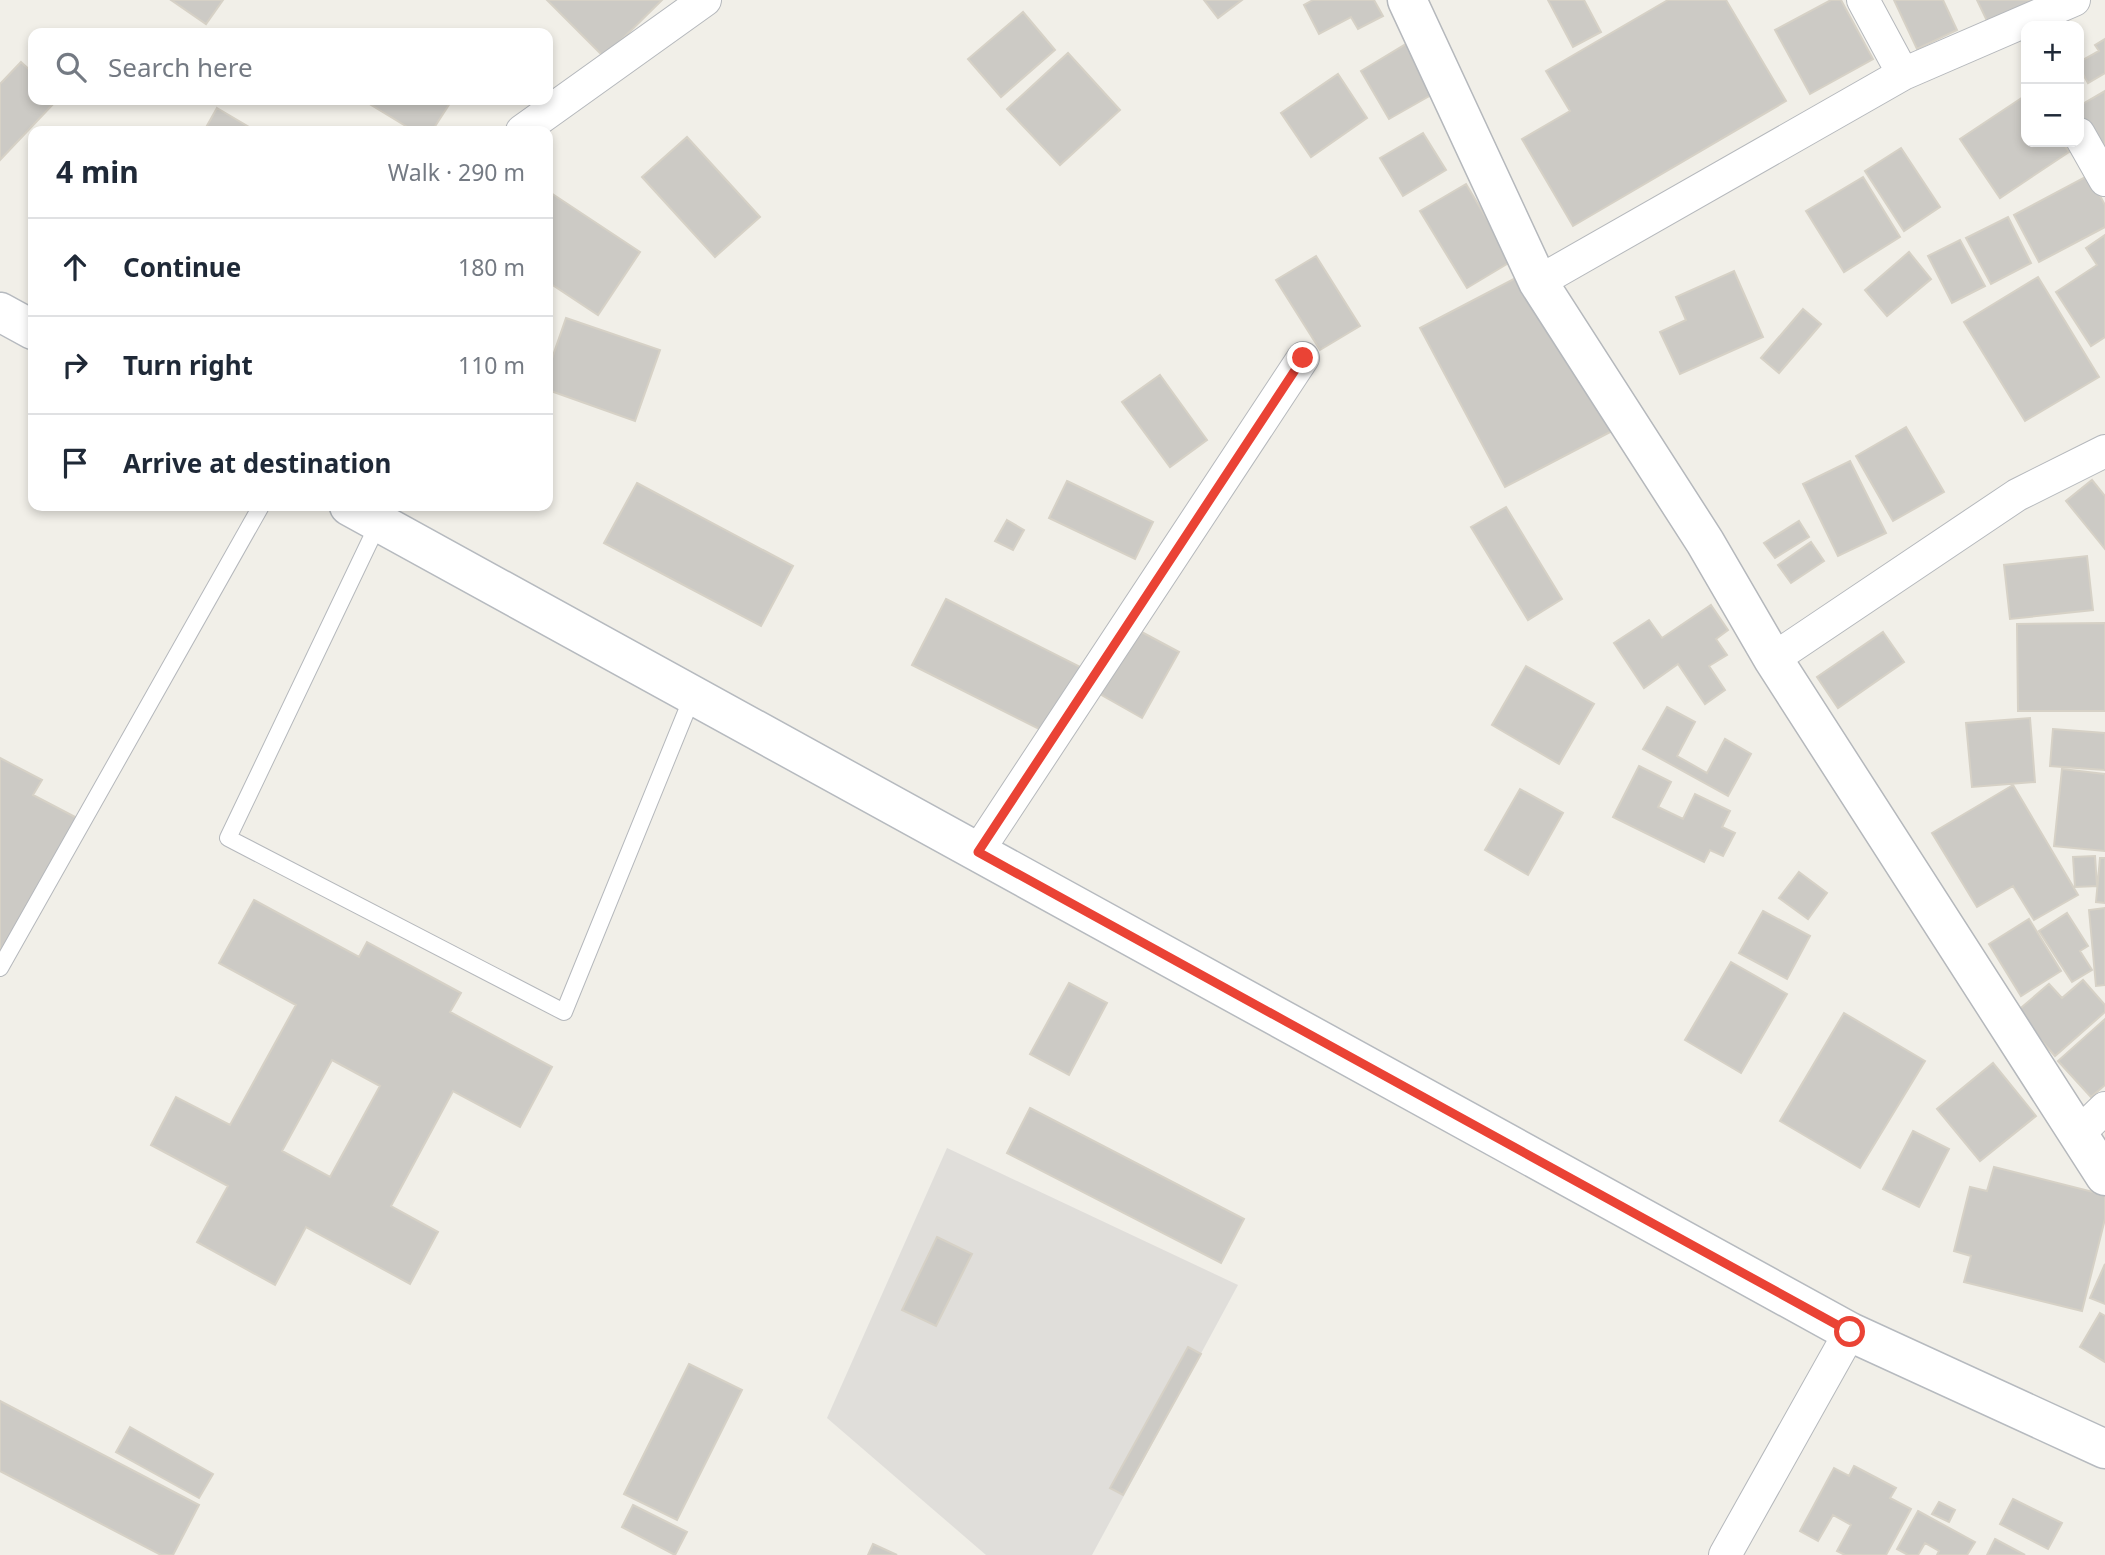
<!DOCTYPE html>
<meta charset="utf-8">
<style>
body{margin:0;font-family:"Noto Sans",sans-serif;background:#f6f6f7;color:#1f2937}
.controls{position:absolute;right:21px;top:21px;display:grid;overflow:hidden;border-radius:14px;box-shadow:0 4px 10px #0003}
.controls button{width:63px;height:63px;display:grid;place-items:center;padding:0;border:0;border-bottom:2px solid #e0e1e3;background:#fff;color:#1f2937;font:35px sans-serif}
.stop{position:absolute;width:21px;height:21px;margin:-16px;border:5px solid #ea4335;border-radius:50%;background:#fff}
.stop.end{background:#ea4335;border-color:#fff;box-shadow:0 2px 7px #0008}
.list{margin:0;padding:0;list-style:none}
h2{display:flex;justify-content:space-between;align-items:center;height:91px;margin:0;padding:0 28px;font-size:30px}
h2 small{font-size:23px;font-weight:400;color:#747a83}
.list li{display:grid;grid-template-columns:46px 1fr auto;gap:21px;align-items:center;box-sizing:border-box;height:98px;padding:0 28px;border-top:2px solid #e0e1e3}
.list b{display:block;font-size:26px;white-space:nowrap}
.list em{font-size:23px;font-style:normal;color:#747a83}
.icon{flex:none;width:38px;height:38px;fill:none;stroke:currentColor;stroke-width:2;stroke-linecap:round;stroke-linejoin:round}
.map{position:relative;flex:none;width:2105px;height:1555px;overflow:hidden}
.search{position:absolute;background:#fff;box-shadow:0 4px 10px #0003;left:28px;top:28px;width:525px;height:77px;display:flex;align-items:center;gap:18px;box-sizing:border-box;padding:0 24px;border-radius:14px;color:#747a83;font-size:26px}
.panel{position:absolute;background:#fff;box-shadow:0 4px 10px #0003;left:28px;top:126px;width:525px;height:385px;border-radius:14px}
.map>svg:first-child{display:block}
.industrial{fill:#e0deda}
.building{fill:#cccac5;stroke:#d6d1c6;stroke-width:2;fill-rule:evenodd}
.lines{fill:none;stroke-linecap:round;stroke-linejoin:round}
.service-casing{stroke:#b5b8bc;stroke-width:18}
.minor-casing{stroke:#b5b8bc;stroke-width:34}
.tertiary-casing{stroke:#b5b8bc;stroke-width:41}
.secondary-casing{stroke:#b6babf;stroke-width:41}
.service{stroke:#fff;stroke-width:16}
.minor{stroke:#fff;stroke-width:32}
.tertiary{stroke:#fff;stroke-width:38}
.secondary{stroke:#fff;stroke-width:38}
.route{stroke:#ea4335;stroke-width:9}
</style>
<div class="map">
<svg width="2105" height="1555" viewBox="0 0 2105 1555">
<rect width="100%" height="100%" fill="#f1efe8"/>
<path class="industrial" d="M947,1148L1238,1285L1092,1555H986L827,1418Z"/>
<path class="building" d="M171,0H223L206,24Z
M547,0H662L604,57Z
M1204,0H1242L1218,18Z
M1313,0H1374L1383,16L1358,29L1351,17L1319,34L1304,5Z
M1548,0H1584L1601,32L1573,47Z
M1668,0H1726L1786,101L1573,226L1522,139L1570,111L1546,71Z
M1831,0H1841L1873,59L1810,94L1775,30Z
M1894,0H1943L1957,30L1917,49Z
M1977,0H2033L2034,1L1988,23Z
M1023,12L1055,50L1001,97L968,59Z
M2105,39V73L2088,83L2079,67V62L2099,51L2095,45Z
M1411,41L1440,90L1389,119L1361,71Z
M1068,53L1120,110L1060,165L1007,109Z
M21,62L33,73V100H57L0,160V84Z
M1338,74L1367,118L1311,157L1281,113Z
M2105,91V159L2079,115V106Z
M2026,95V142H2062L2069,152L2000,198L1960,139Z
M363,100H452L432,131H414Z
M217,108L254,130L253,131H204Z
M1423,133L1446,170L1403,196L1380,158Z
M687,137L760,217L715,257L642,177Z
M1901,148L1940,207L1904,231L1865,171Z
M2089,175L2105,205V227L2039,262L2014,215Z
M1863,177L1900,237L1844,272L1806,211Z
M1466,184L1512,261L1467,288L1420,211Z
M548,191L640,252L598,315L548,282Z
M2008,217L2031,263L1991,284L1966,238Z
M2105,235V337L2091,346L2056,292L2097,265L2086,248Z
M1960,240L1985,286L1952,303L1928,256Z
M1909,252L1931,279L1887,316L1865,290Z
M1316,256L1360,326L1320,350L1276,280Z
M1529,271L1614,430L1505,487L1420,328Z
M1734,271L1763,337L1680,374L1660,332L1686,320L1676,297Z
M2038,277L2099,377L2025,421L1964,322Z
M1803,309L1821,324L1779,373L1761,358Z
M566,318L660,350L635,421L548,390V370Z
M1160,375L1207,440L1170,467L1122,402Z
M1906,427L1944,492L1893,521L1856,456Z
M1850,461L1886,533L1838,556L1803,484Z
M2092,480L2105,496V549L2066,501Z
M1067,481L1153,522L1135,559L1049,518Z
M637,483L793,566L761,626L604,543Z
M1506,507L1562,599L1528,620L1471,527Z
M1007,520L1024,530L1013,550L995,541Z
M1799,521L1809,537L1775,558L1764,543Z
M1811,542L1824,561L1791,583L1778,565Z
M2087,556L2093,610L2010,619L2004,565Z
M946,599L1086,670L1053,736L912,665Z
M1711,605L1728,630L1716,639L1727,655L1709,666L1725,690L1705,704L1678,664L1644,688L1614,643L1649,620L1662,638Z
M2105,623V711H2018L2017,624Z
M1136,629L1179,652L1142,718L1100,694Z
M1883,632L1904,662L1838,708L1817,677Z
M1526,666L1594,704L1559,764L1492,725Z
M1667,707L1695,722L1677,756L1707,773L1725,739L1751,754L1728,796L1643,749Z
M2030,718L2035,782L1972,787L1966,723Z
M2053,729L2105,733V770L2050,766Z
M0,758L42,780L33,795L77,818L0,964Z
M1639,766L1671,782L1658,807L1683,819L1695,794L1730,811L1722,827L1735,833L1723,856L1710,850L1704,862L1613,817Z
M2062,769L2105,774V851L2054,846Z
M2013,785L2078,895L2034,920L2013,886L1977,907L1932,833Z
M1520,789L1563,813L1528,875L1485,850Z
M2095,856L2097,886L2075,887L2073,857Z
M2100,858H2105V903L2096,902Z
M1799,872L1827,893L1808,919L1779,898Z
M254,900L359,957L367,942L461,993L450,1012L552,1067L520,1127L453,1091L391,1206L438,1232L410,1284L306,1227L275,1285L197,1242L228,1186L151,1145L176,1097L230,1125L296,1005L219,963ZM332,1060L380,1086L330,1177L282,1151Z
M2105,908V985L2096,986L2089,910Z
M1763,911L1810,936L1787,979L1739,953Z
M2067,913L2088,946L2080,951L2092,970L2072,982L2039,931Z
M2029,919L2061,971L2021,996L1989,944Z
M1731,962L1787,994L1741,1073L1685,1040Z
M2083,980L2105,1005V1012L2055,1056L2016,1012L2049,984L2062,998Z
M1069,983L1107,1003L1069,1075L1030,1054Z
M1844,1013L1925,1061L1860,1168L1780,1121Z
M2105,1019V1085L2091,1097L2058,1061Z
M1993,1063L2036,1116L1980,1161L1937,1109Z
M1030,1108L1244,1219L1221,1263L1007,1153Z
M1913,1131L1949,1149L1919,1207L1883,1189Z
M1994,1167L2105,1195V1219L2082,1311L1964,1282L1971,1256L1954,1251L1970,1187L1987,1191Z
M937,1237L972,1254L936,1326L902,1310Z
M2105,1264V1304L2090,1298Z
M2100,1313L2105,1316V1362L2080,1347Z
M1188,1347L1201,1354L1123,1495L1110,1488Z
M689,1364L742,1390L677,1520L624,1494Z
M0,1401L199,1505L173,1555H161L0,1471Z
M130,1427L213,1474L199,1498L116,1452Z
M1854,1466L1896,1488L1890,1498L1911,1509L1886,1555H1845L1837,1551L1851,1525L1833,1515L1818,1541L1800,1531L1834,1468L1849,1476Z
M2013,1499L2062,1523L2048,1549L2000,1524Z
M1939,1502L1955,1510L1949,1522L1932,1514Z
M633,1505L687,1532L675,1555L622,1527Z
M1918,1511L1975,1542L1967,1555H1937L1939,1551L1925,1543L1918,1555H1908L1897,1549Z
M1995,1539L2025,1555H1987Z
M873,1544L897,1555H868Z"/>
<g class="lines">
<defs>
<path id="service" d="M379,522L228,838L564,1012L693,695
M0,968L261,506"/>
<path id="minor" d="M1863,0L1903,74
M522,131L705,0
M2079,134L2105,180
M1538,282L1903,74L2074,0
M1773,659L2017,495L2105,451
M978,851L1303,358
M2078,1134L2105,1108
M1725,1555L1850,1332"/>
<path id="tertiary" d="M1407,0L1538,282L1705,542L1773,659L2105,1176"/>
<path id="secondary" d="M0,312L33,330
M349,506L1850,1332L2105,1449"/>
</defs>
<use href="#service" class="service-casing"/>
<use href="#minor" class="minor-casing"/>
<use href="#tertiary" class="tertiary-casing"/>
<use href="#secondary" class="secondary-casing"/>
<use href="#service" class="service"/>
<use href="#minor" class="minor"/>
<use href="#tertiary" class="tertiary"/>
<use href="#secondary" class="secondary"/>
</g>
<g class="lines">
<path class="route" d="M1303,358L978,852L1850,1332"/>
</g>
</svg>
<div class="controls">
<button>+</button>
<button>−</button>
</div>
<div class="stop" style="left:1850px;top:1332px"></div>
<div class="stop end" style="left:1303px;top:358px"></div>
<div class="search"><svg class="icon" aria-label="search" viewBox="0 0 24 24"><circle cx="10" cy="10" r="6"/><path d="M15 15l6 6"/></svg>Search here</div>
<section class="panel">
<h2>4 min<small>Walk · 290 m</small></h2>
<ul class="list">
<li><svg class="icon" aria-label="ahead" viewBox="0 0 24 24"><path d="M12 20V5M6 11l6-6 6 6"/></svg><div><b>Continue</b></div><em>180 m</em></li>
<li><svg class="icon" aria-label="right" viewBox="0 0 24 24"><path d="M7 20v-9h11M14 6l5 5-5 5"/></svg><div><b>Turn right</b></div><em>110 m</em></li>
<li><svg class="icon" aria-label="arrive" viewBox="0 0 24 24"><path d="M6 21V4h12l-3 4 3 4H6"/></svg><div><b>Arrive at destination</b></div></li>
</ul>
</section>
</div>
